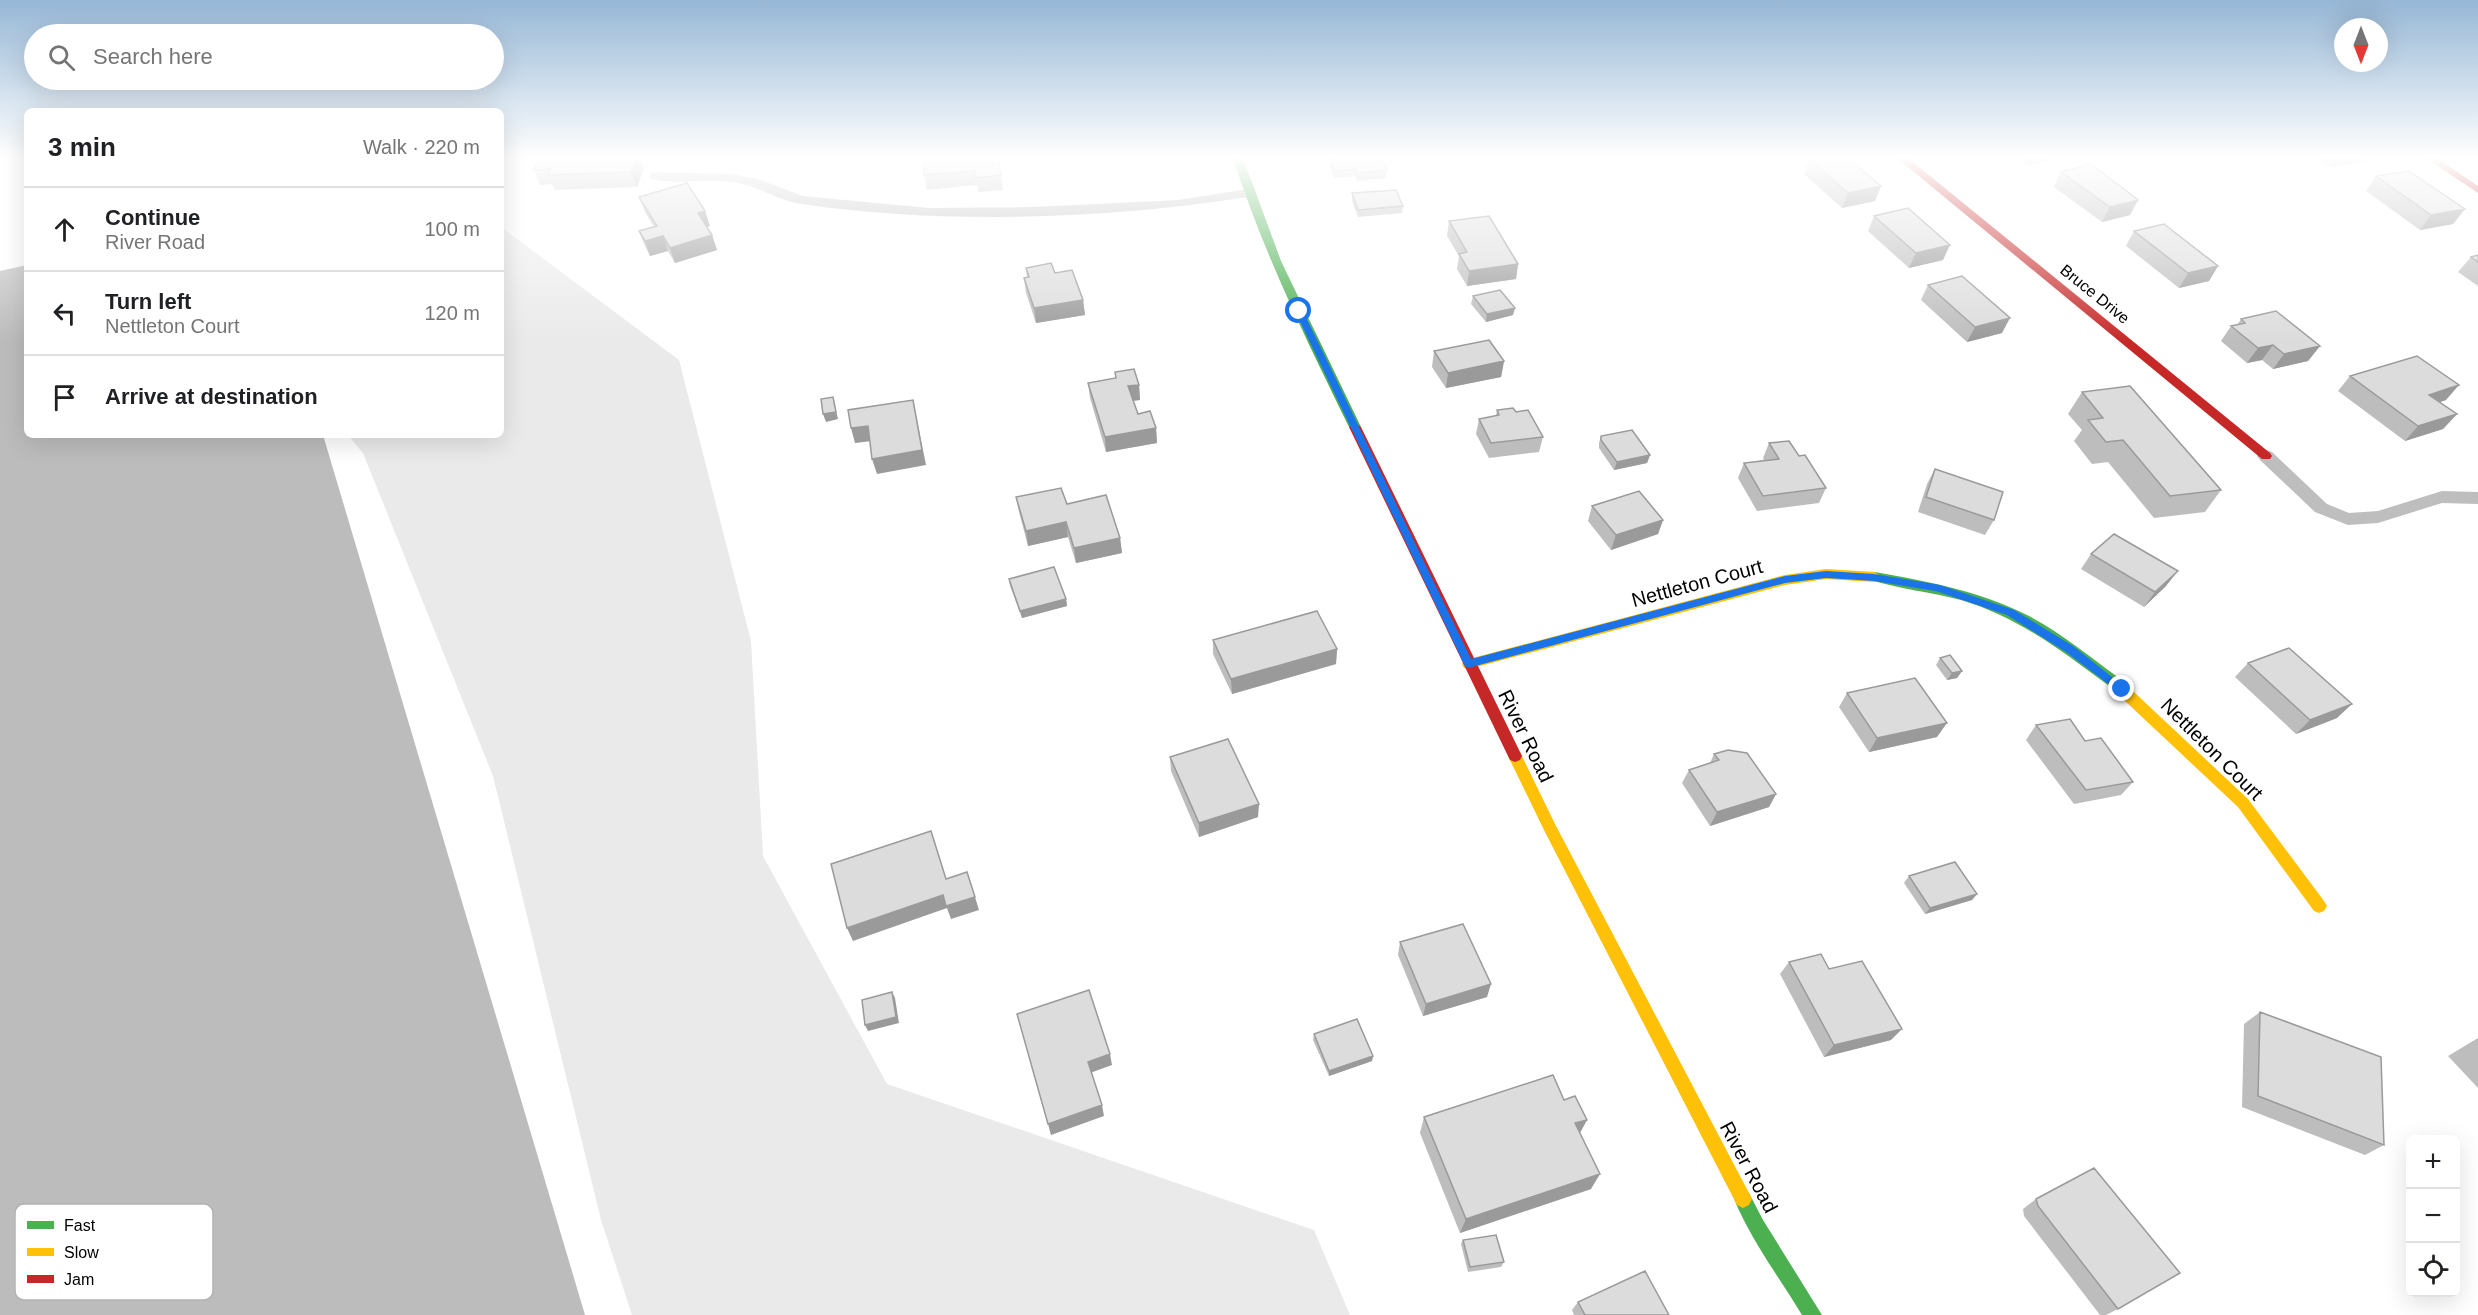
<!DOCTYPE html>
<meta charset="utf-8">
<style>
body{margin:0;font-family:Helvetica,sans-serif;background:#f6f6f6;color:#202124}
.controls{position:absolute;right:18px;bottom:18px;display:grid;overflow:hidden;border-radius:9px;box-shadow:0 6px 24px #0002}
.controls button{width:54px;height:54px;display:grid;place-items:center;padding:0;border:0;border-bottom:2px solid #e0e0e0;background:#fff;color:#202124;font:30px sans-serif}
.compass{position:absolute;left:2334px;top:18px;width:54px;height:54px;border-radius:50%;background:#fff;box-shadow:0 6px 24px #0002;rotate:180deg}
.stop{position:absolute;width:18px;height:18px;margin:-14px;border:4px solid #1a73e8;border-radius:50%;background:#fff}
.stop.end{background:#1a73e8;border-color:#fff;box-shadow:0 2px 6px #0008}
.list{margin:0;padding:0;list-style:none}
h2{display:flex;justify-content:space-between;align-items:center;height:78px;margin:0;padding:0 24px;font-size:26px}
h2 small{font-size:20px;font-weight:400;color:#757577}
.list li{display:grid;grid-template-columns:39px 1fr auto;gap:18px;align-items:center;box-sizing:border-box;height:84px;padding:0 24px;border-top:2px solid #e0e0e0}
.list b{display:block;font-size:22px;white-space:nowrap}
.list p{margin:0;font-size:20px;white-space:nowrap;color:#757577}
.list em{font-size:20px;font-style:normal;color:#757577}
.icon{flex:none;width:33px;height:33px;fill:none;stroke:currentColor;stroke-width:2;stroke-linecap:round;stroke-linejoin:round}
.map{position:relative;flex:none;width:2478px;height:1315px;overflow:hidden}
.search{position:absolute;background:#fff;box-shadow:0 6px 24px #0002;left:24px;top:24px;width:480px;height:66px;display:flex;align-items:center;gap:15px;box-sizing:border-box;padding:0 21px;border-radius:33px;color:#757577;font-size:22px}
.panel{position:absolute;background:#fff;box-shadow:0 6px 24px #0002;left:24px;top:108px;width:480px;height:330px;border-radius:9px}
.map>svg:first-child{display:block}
.green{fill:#eaeaea}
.water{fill:#bcbcbc}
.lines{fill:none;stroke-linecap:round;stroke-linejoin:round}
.lane{fill:#bebebe;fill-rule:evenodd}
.fast{fill:#4caf50;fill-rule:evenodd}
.slow{fill:#ffc107;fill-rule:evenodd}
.jam{fill:#c62828;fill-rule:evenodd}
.wall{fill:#bdbdbd}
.shaded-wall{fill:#9a9a9a}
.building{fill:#dcdcdc;stroke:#9a9a9a;stroke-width:1.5}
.route{fill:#1a73e8}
.labels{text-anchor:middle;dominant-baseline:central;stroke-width:4.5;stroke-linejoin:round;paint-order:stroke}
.far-street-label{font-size:16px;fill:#000;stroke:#fff}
.street-label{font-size:20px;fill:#000;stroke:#fff}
.key{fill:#fff;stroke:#b2b2b2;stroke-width:1.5}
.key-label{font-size:16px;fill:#000}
</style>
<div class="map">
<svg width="2478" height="1315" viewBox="0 0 2478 1315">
<rect width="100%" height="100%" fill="#fff"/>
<path class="green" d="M501,227L679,360L751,641L763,856L887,1084L1314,1230L1350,1315H632L601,1220L493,776L363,453L348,435H501Z"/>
<path class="water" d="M27,265V435H323L585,1315H0V271Z"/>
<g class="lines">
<path class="lane" d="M656,172L732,174L758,179L803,196L929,208L1034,207L1178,200L1248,189L1255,193L1248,197C1108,219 943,225 802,204C778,201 757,185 733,182C706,179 677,185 651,179L649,176L651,173Z
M2266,450L2272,452L2327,504L2349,513L2378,511L2442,491L2478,492V504L2442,503L2378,523L2348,525L2315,512L2260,460L2257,456L2260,452Z"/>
<path class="fast" d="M1233,158H1243L1281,261L1361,427L1359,430H1351L1349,427C1306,339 1263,252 1233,158Z
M1875,572C1926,581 1980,591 2027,615C2060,632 2089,656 2119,678L2121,682L2119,686H2109C2062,651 2018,617 1961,600C1931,592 1900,589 1870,580L1869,577L1870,574Z
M1743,1190L1749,1193L1763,1220L1822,1315H1802C1779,1277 1751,1240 1734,1199L1737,1193Z"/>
<path class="slow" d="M1826,569L1875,572L1881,577L1875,582L1826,579L1785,585L1469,669L1464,668L1462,664L1464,660L1469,659L1785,575Z
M2114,677L2119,678L2248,799L2324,901L2327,906L2324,911L2319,913L2314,911L2238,807L2109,686L2107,682L2109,678Z
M1515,750L1520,752L1555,824L1749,1193L1752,1199L1749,1205L1743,1208L1737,1205L1545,832L1508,756L1510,752Z"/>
<path class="jam" d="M1897,158H1908L2270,453L2272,456L2270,459H2262Z
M2426,158H2437L2478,186V193Z
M1355,423L1361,427L1522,756L1520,760L1515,762L1510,760L1508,756L1349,427Z"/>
</g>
<path class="wall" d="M557,158H641L644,167L637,187L555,190L552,184L540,185L534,170Z
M924,158H992L993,164L999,163L1003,190L978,192L977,185L927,190L924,175Z
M2016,158H2058L2028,166Z
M2318,158H2366L2363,162L2330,167Z
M1330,159L1387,170L1386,178L1357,181L1355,176L1334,178L1330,167Z
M1809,159L1881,186L1875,201L1842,208L1804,174Z
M2061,172L2138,200L2130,215L2102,222L2054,187Z
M2376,176L2465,209L2453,224L2420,230L2366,191Z
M1352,193L1403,206L1402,213L1358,217L1352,201Z
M639,197L710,226L707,227L712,235L717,250L675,263L668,251L650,256L645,246L639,231L654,227L645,212Z
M1874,216L1943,260L1909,268L1868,231Z
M1449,221L1518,264L1516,279L1467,286L1457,269L1459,256L1447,236Z
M2134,231L2218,266L2209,281L2179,288L2126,246Z
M2478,255V286L2458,272L2471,257Z
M1026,268L1055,273L1083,300L1085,315L1036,323L1026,293L1024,278H1027Z
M1928,285L2002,333L1967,342L1921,300Z
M1473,296L1513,315L1486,322L1471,304Z
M2241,319L2320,346L2308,361L2273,369L2262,360L2247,363L2221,341L2231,326L2237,325Z
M1434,351L1504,361L1501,377L1446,388L1432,367Z
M1115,372L1139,385L1140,400L1133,401L1138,414L1156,428L1157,443L1106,452L1090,398L1088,383L1115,378Z
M2350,376L2446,400L2440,402L2457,414L2443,429L2405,441L2338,391Z
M2082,392L2221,490L2205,512L2154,518L2108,462L2092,464L2074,441L2082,430L2068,414Z
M1497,410L1516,412L1543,437L1539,452L1489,458L1476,434L1479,419L1496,416Z
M1601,436L1650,455L1647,463L1614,470L1599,448V443Z
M1769,443L1799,456L1826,488L1819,503L1757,511L1738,478L1744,463L1764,460L1763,458Z
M1935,469L1994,520L1985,535L1918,512L1927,484Z
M1016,497L1067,504L1120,538L1122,553L1076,563L1068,537L1028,546L1019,512Z
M1592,506L1663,520L1658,534L1611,550L1588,521Z
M2091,554L2166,586L2144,607L2081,569Z
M1009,579L1066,599L1067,606L1022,618L1010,586Z
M1213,640L1337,649L1336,664L1232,694L1213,654Z
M1940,658L1962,671L1957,678L1947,680L1936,665Z
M2248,663L2337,718L2296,734L2235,677Z
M1847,693L1937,737L1869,752L1839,707Z
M2036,725L2085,741L2133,782L2121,795L2074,804L2026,740Z
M1714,754L1776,794L1769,807L1710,826L1682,783L1689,770L1710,763Z
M1170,757L1258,817L1199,837L1171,771Z
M1909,876L1977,894L1972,900L1925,914L1904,883Z
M1400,942L1487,997L1423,1016L1398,955Z
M1789,962L1829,969L1891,1040L1824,1057L1780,974Z
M2260,1012L2384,1145L2365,1155L2242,1107L2244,1024Z
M1314,1034L1373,1056L1372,1061L1329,1076L1313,1040Z
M2478,1038V1088L2448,1056Z
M1564,1100L1587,1120L1580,1133L1591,1189L1460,1233L1420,1133L1424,1117Z
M2036,1199L2118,1309L2106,1315H2100L2024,1216L2023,1209Z
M1463,1240L1504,1262L1501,1267L1468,1272L1461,1244Z
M1578,1302L1669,1315H1574L1572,1310Z"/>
<path class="shaded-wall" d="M637,158H641L644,167L637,187L631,172Z
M2032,158H2058L2028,166Z
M2335,158H2366L2363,162L2330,167Z
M1881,186L1875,201L1842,208L1848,193Z
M2138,200L2130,215L2102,222L2110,207Z
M2465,209L2453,224L2420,230L2431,215Z
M705,211L710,226L703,228L698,213Z
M712,235L717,250L675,263L670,248Z
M663,236L668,251L650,256L645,241Z
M1950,245L1943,260L1909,268L1916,253Z
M1518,264L1516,279L1467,286L1469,271Z
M2218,266L2209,281L2179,288L2188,273Z
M1083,300L1085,315L1036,323L1034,308Z
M1515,308L1513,315L1486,322L1487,314Z
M2010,318L2002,333L1967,342L1975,327Z
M2273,345L2262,360L2247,363L2258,348Z
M2320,346L2308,361L2273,369L2284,354Z
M1504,361L1501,377L1446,388L1448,373Z
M1139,385L1140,400L1130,401L1128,386Z
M2459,385L2446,400L2416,410L2429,395Z
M833,397L838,419L826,422L823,414Z
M913,400L926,465L877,474L872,459Z
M2457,414L2443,429L2405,441L2418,426Z
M868,426L872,441L855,443L851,428Z
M1156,428L1157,443L1106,452L1105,437Z
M1650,455L1647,463L1614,470L1617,462Z
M1663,520L1658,534L1611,550L1616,535Z
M1066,522L1068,537L1028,546L1026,531Z
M1120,538L1122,553L1076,563L1074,548Z
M2178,571L2166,586L2144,607L2155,592Z
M1066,599L1067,606L1022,618L1020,611Z
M1337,649L1336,664L1232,694L1231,679Z
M1962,671L1957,678L1947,680L1952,673Z
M2352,704L2337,718L2296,734L2310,720Z
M1947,723L1937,737L1869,752L1877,738Z
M1776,794L1769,807L1710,826L1717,812Z
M1259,804L1258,817L1199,837V823Z
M1977,894L1972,900L1925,914L1930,908Z
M943,895L975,897L979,910L951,919L947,908L853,941L847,928Z
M1491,984L1487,997L1423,1016L1426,1004Z
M892,992L895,998L899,1023L868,1031L865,1025Z
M1902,1029L1891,1040L1824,1057L1834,1045Z
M1110,1054L1112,1065L1090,1073L1088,1062Z
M1373,1056L1372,1061L1329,1076V1071Z
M1102,1105L1104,1116L1051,1135L1048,1124Z
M1587,1120L1578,1136L1575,1123Z
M1600,1174L1591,1189L1460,1233L1466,1219Z"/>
<path class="building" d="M539,158H637L631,172L548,175L551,169L534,170Z
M924,158H991L992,164L999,163L1001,175L975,178V171L924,175Z
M1345,158H1382L1387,170L1357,173L1356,169L1334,171L1330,159Z
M1814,158H1848L1881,186L1848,193L1809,159Z
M2091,164L2138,200L2110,207L2061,172Z
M2409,171L2465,209L2431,215L2376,176Z
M687,183L705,211L698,213L712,235L670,248L663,236L645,241L639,231L657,226L639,197Z
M1396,190L1403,206L1358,210L1352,193Z
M1908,208L1950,245L1916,253L1874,216Z
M1489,216L1518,264L1469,271L1459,254L1467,252L1449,221Z
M2164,224L2218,266L2188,273L2134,231Z
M2478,255V262L2471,257Z
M1051,263L1055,273L1072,270L1083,300L1034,308L1024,278L1029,277L1026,268Z
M1962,276L2010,318L1975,327L1928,285Z
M1500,290L1515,308L1487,314L1473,296Z
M2276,311L2320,346L2284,354L2273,345L2258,348L2231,326L2245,323L2241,319Z
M1489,340L1504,361L1448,373L1434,351Z
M2417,356L2459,385L2429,395L2457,414L2418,426L2350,376Z
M1134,369L1139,385L1128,386L1138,414L1150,411L1156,428L1105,437L1088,383L1116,378L1115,372Z
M2130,386L2221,490L2170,496L2123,440L2106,442L2088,420L2103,418L2082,392Z
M833,397L836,412L823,414L821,399Z
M913,400L922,450L872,459L868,426L851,428L848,410Z
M1513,408L1516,412L1528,410L1543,437L1491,443L1479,419L1499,415L1497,410Z
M1632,430L1650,455L1617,462L1601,440V436Z
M1789,441L1799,456L1805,455L1826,488L1763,496L1744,463L1779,459L1769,443Z
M1935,469L2003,492L1994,520L1926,497Z
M1061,488L1067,504L1106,495L1120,538L1074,548L1066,522L1026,531L1016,497Z
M1639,491L1663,520L1616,535L1592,506Z
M2114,534L2178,571L2155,592L2091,554Z
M1054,567L1066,599L1020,611L1009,579Z
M1317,611L1337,649L1231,679L1213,640Z
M2289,648L2352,704L2310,720L2248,663Z
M1950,655L1962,671L1952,673L1940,658Z
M1915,678L1947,723L1877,738L1847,693Z
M2070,719L2085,741L2101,738L2133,782L2086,790L2036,725Z
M1228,739L1259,804L1199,823L1170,757Z
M1728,750L1747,753L1776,794L1717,812L1689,770L1719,760L1714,754Z
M931,831L946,879L967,872L975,897L946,906L943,895L847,928L831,864Z
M1955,862L1977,894L1930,908L1909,876Z
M1463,924L1491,984L1426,1004L1400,942Z
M1821,954L1829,969L1862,961L1902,1029L1834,1045L1789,962Z
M1089,990L1110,1054L1088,1062L1102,1105L1048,1124L1017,1014Z
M892,992L896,1017L865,1025L862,1000Z
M2260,1012L2381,1057L2384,1145L2258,1096Z
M1357,1019L1373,1056L1329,1071L1314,1034Z
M1553,1075L1564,1100L1575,1096L1587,1120L1575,1123L1600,1174L1466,1219L1424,1117Z
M2094,1168L2180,1273L2118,1309L2038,1206L2036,1199Z
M1496,1235L1504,1262L1470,1267L1463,1240Z
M1645,1271L1669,1315H1585L1578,1302Z"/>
<linearGradient id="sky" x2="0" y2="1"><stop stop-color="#96b7d6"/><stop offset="0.46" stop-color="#fff"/><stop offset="1" stop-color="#fff" stop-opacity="0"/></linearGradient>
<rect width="2478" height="342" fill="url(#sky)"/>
<path class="route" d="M1299,308L1303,311L1471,659L1785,576L1826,571L1874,574L1940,585L2014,610L2073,646L2127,689L2122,693L2119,692L2066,652L2007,615L1936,591L1874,581L1826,578L1785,583L1468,668L1465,666L1295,311Z"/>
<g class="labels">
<g class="far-street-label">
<text transform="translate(2095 294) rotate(39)">Bruce Drive</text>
</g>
<g class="street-label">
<text transform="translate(1697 583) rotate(-15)">Nettleton Court</text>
<text transform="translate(1526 736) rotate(64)">River Road</text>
<text transform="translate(2212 749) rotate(45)">Nettleton Court</text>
<text transform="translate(1749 1167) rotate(62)">River Road</text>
</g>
</g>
<rect x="15" y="1204" width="198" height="96" rx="9" class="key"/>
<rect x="27" y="1221" width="27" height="8" fill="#4caf50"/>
<rect x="27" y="1248" width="27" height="8" fill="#ffc107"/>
<rect x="27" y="1275" width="27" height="8" fill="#c62828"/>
<g class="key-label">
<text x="64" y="1231">Fast</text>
<text x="64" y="1258">Slow</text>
<text x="64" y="1285">Jam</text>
</g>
</svg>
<div class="controls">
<button>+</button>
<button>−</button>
<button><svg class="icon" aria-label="locate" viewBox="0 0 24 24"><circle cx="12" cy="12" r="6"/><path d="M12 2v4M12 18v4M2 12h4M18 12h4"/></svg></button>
</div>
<svg class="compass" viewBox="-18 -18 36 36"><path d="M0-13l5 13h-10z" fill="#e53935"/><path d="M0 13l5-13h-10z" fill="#757577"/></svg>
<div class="stop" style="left:1299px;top:311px"></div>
<div class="stop end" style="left:2122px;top:689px"></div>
<div class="search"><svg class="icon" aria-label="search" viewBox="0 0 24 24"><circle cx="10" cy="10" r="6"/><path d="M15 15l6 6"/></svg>Search here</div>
<section class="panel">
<h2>3 min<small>Walk · 220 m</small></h2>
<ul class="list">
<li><svg class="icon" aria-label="ahead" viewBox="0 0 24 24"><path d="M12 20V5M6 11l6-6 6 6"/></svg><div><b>Continue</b><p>River Road</p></div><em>100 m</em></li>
<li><svg class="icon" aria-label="left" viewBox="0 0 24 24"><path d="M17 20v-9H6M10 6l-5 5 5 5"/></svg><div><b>Turn left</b><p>Nettleton Court</p></div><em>120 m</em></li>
<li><svg class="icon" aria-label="arrive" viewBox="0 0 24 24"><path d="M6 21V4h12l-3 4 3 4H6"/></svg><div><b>Arrive at destination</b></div></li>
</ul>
</section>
</div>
